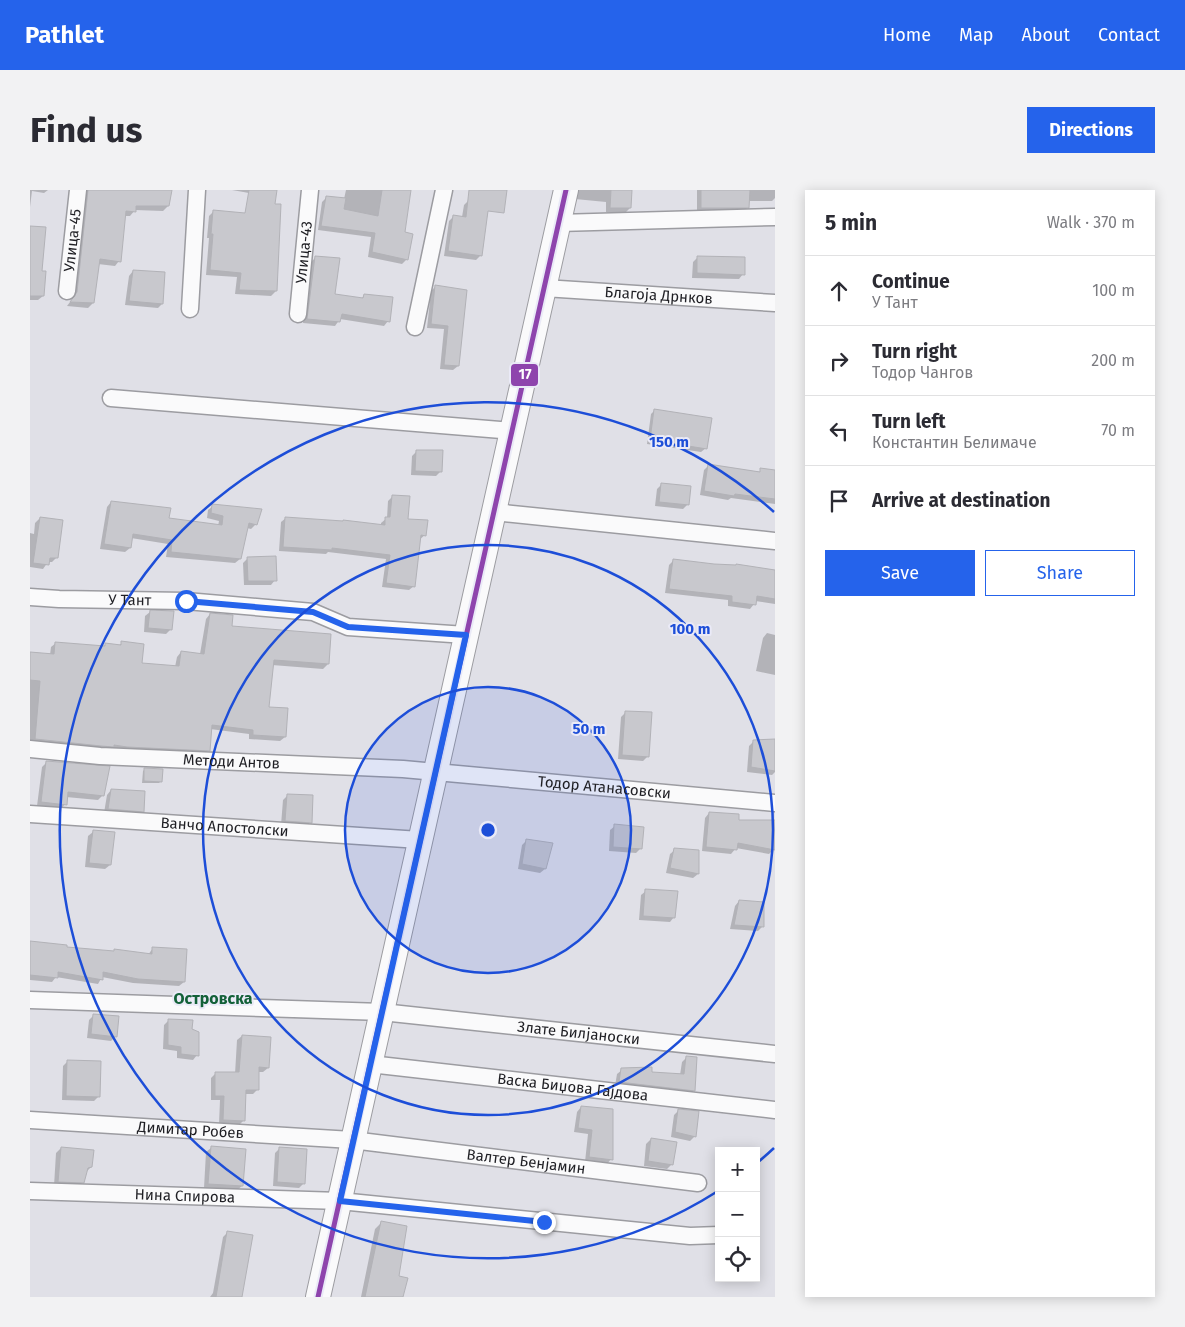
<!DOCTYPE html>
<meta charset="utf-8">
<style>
body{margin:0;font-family:"Fira Sans",sans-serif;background:#f2f2f3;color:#2b2b33}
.controls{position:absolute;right:15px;bottom:15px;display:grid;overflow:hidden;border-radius:0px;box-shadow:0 2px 12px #0003}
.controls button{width:45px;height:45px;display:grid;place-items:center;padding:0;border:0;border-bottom:1px solid #e1e1e2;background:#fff;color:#2b2b33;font:25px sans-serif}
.stop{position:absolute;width:15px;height:15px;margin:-11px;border:4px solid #2563eb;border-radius:50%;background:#fff}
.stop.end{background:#2563eb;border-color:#fff;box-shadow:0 1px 5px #0008}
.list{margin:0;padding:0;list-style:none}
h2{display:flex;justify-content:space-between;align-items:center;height:65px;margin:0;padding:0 20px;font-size:21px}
h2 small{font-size:16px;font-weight:400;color:#7c7c81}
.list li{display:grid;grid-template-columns:32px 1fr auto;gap:15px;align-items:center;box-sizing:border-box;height:70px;padding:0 20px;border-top:1px solid #e1e1e2}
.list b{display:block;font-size:19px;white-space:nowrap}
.list p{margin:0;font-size:16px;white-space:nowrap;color:#7c7c81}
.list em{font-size:16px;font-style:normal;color:#7c7c81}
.actions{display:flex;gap:10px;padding:15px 20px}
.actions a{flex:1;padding:11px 0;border:1px solid #2563eb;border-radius:0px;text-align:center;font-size:18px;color:#2563eb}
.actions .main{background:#2563eb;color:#fff}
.icon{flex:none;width:28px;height:28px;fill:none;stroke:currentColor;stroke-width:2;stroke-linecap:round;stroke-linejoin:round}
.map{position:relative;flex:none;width:745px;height:1107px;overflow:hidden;border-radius:0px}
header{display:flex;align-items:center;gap:30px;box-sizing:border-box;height:70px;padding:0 25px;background:#2563eb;color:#fff}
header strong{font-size:24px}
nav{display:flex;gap:28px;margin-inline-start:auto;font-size:18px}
.intro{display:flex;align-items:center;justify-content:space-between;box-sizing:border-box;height:120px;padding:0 30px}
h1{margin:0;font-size:35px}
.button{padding:12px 22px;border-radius:0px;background:#2563eb;color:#fff;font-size:18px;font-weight:700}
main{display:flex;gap:30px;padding:0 30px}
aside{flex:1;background:#fff;border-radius:0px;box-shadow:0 2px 12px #0003}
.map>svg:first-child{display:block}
.shadow{fill:#0003}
.building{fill:#c8c8cd;stroke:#b2b2b7}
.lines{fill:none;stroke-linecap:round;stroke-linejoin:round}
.street-casing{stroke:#9c9ca1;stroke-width:19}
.secondary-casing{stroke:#9c9ca1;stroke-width:26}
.street{stroke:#fafafb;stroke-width:16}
.secondary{stroke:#fafafb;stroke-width:24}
.bus-1-casing{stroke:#eaeaf7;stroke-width:9}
.bus-1{stroke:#8e44ad;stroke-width:5}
.route{stroke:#2563eb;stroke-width:6}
.ring{fill:none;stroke:#1d4ed8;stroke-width:2.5}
.labels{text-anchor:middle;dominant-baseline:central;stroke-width:4;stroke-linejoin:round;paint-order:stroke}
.street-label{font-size:15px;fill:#1f1f24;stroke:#eaeaf7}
.neighbourhood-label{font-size:16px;font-weight:bold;fill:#136138;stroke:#eaeaf7}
.centre{fill:#1d4ed8;stroke:#eaeaf7;stroke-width:2.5}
.ring-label{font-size:15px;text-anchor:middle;font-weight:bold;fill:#1d4ed8;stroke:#eaeaf7;stroke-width:4;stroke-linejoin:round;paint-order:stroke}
.line-badge{stroke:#eaeaf7;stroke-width:2}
.badge-label{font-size:14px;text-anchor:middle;font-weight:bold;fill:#fff}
</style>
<header>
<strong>Pathlet</strong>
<nav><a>Home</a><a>Map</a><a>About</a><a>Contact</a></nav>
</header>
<div class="intro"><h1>Find us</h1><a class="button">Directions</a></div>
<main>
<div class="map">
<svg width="745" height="1107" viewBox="0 0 745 1107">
<rect width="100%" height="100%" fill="#e0e0e7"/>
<path class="shadow" d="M0,0H18L14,3L2,1L0,17Z
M52,0H140L138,16L133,21L105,20L100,26H94L89,71L85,76L68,74L63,113L58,118L37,116L43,108L54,7Z
M202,0H246L241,7Z
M316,0H367L377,69L372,74L338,67L341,47L288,40L292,12L297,7L314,9Z
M544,0H601L600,18L595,23L576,22V12L545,9Z
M667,0H745V8L742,11H718V17L713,22H667Z
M438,11L451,65L446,70L414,66L419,31L424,26L432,27L434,15Z
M183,22L246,101L241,106L205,104L207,87L176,85L179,48H177L179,26Z
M0,37L11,82L13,106L8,110H0Z
M286,67L303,105L331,109L334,106L358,131L354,136L310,129L305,136L273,133L281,72Z
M668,67L713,84L709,89L662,88L663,72Z
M103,81L132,114L128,118L95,115L99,86Z
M405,97L436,101L428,176L423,180L410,179L414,139L397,138L401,101Z
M625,220L676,258L671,262L617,254L621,224Z
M387,261L411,281L406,286L381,285L382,266Z
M679,275L745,284V314L701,308L698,310L670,305L674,280Z
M632,294L658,314L653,319L625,316L627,299Z
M363,306L376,330L395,345L389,350L384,396L379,400L352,397L356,369L298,362L296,364L249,361L251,332L256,328L351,336V333L357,328L358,311Z
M81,312L138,330L188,336L189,331L177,328L178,320L183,316L226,334L221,339L217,338L210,369L205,373L136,367L138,354L101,348L100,358L95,362L70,359L77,317Z
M10,328L27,367L22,372H18L13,379L0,377V343L4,344L5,333Z
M218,368L245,390L241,395H214L213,373Z
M643,371L745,380V414L725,411L724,414L720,419L698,416V410L635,403L639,375Z
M120,422L141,439L136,444L114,442L115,426Z
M180,424L200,437L298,474L293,479L242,475L238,518L255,547L250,551L219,549V544L180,539L178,560L174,565L0,554V463L20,465L21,457L26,453L73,457L75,455L88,456L92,453L111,474L145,477L147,467L151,462L170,464L176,429Z
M737,443L745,445V485L726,481L733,448Z
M596,522L618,566L613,571L588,569L591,527Z
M724,551H745V582L742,585L717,582L719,556Z
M17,572L72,606L68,610L36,607L35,614L31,619L7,616L12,577Z
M115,579L131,591L129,593H112L113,581Z
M81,600L112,621L108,626L74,623L77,605Z
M258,605L280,632L276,637L251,635L253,610Z
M679,623L708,632H745L743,660L739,664L706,658L701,664L672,661L675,628Z
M585,636L611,658L606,663L579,661L580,640Z
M63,642L80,675L75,679L55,677L58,646Z
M497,650L515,679L510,683L488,679L492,655Z
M645,660L667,661L668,684L663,688L636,683L640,664Z
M616,701L644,727L640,732L609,730L611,705Z
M709,711L732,737L728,741L700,739L705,716Z
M0,753L36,758L118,765L123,758L154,792L149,796L103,793L72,787L68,794L26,787L22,792L0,790Z
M64,825L85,847L81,851L57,848L59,830Z
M139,830L161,839L167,865L163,870L147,868V861L133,859L134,835Z
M212,846L238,878L233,882H228V899L223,904H215L214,930L209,935L189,934L190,910H181V888L185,884H205L207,850Z
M657,867L664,900L659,905L585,896L587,884L592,880L650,885L652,872Z
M37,872L69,906L64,911L32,910L33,876Z
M551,917L581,969L577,974L555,972L558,944L544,942L547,922Z
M649,920L665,946L660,951L641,947L644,925Z
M621,949L642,974L637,979L614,976L616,954Z
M31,958L61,977L56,982L53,992L48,997L24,996L26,963Z
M181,958L212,996L207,1000L174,998L176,962Z
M250,958L274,993L269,998L243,996L245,963Z
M351,1033L367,1087L372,1107H331L345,1039Z
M198,1042L211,1107H180L183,1103L193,1047Z"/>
<path class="building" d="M58,0H142L139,16H106V22L96,21L91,72L70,69L64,113L40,112L47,102Z
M219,0H247L245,14H251L247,101L209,100L211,83L180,80L183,44H181L183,20L215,23Z
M352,0H381L375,42L383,44L378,70L342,62L345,43L291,36L296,6L316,8L314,19L348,26Z
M439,0H477L474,23L458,21L452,66L418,61L423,25L436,27Z
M581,0H602L601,18H580Z
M671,0H720L719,18H671Z
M0,36L16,37L12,81H16L14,106H0Z
M285,66L310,68L305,104L333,108L334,104L363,107L360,132L312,124L310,132L277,129Z
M667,66L715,67V85L667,83Z
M103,80L135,82L133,114L99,111Z
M405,95L437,100L429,176L414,175L418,136L401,134Z
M624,219L682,228L677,259L620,250Z
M386,260H413L412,282L385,281Z
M678,274L730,282V278L745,280V309L705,304L704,306L674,301Z
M631,293L661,296L659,315L629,312Z
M362,305L380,306L378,329L398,330L396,346L391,345L385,397L356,393L360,365L302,358V360L253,357L255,327L313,331V330L355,335V327H360Z
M81,311L141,318L139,328L192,335L193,326L181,323L182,314L232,319L227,335L219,333L211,369L141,362L142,350L103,344L101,358L74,354Z
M10,327L33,330L28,368H20L19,375L3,373Z
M246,366L247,391H218L217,367Z
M643,369L684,374L706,375V374L745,380V409L727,406L726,415L702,412V406L639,399Z
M120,420L144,421L142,440L118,438Z
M180,423L203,425L202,436L301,444L299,474L244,470L239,517L258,518L256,547L223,545V540L182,535L180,561L97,557L84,555V557L71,556L5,549L10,491L0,490V462L24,464L25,452L75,456V453L91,455V451L114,454L112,473L149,476L151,461L174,464Z
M595,521L622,522L619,567L592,565Z
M745,549V581L721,577L723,550Z
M16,571L80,576L74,606L38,602L37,615L11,612Z
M114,578L133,579L132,592L114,591Z
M81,599L115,601L114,622L78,619Z
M257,604L283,605L282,633L255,631Z
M679,622L709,624V630H745V660L708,653L707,660L676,657Z
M584,634L614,637L612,659L583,657Z
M63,640L85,642L81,675L59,673Z
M496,649L523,653L516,679L492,674Z
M644,658L669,660V684L640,678Z
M615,699L648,701L645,728L613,726Z
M709,710L734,712V737L704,735Z
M0,751L37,755V757L84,761V759L122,764V757L157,759L155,792L108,789L73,782V790L28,782V788L0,785Z
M63,824L89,826L87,847L61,844Z
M138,829L163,830L162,839L169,842V866L151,864V857L138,855Z
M212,845L241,847L239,878L229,877V900H216L215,931L193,930L194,906H185V882H209Z
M656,866L667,867L665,901L589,892L591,878L622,877V882L654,884Z
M37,870L71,871L70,907L36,906Z
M551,916L583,919V970L559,967L562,940L548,938Z
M648,919L669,921L666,947L645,942Z
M621,948L647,952L643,975L618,971Z
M181,956L216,959L213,996L178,994Z
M31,957L64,960L62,977L58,978L54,993L28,992Z
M249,957L277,959L275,994L247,992Z
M351,1031L377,1036L369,1086L378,1088L373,1107H335Z
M197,1041L223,1045L212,1107H186Z"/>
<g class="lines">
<defs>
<g id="street">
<path d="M528,33L745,27"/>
<path id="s1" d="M514,98L745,113"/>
<path id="s2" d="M37,101L48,0"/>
<path d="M160,119L167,0"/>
<path id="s3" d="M268,124L280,0"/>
<path d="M385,137L414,0"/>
<path d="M81,208L482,241"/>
<path d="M464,322L745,351"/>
<path id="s4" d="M0,407L29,409L156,411L283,422L318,437L436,445"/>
<path id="s5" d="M0,559L70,566L373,579L745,613"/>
<path id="s6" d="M0,624L390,650"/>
<path id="s7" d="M0,810L352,822L745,864"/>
<path id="s8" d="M340,874L745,920"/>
<path id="s9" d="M0,930L322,950L668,993"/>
<path id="s10" d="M0,1001L310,1011L660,1046L689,1045"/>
</g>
<path id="secondary" d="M288,1107L536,0"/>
</defs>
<use href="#street" class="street-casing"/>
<use href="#secondary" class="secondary-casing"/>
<use href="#street" class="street"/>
<use href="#secondary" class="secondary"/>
<defs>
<path id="bus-1" d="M288,1107L536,0"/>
</defs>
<use href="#bus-1" class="bus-1-casing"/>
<use href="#bus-1" class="bus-1"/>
</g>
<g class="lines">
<path class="route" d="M156,411L283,422L318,437L436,445L310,1011L514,1032"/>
</g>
<circle cx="458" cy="640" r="143" fill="#1d4ed8" fill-opacity=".12"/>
<g class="ring">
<circle cx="458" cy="640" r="143"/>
<circle cx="458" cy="640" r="285"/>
<path d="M744 958A428 428 0 0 1 727 973M688 1001A428 428 0 1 1 744 322"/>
</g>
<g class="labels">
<g class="street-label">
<text stroke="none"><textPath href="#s2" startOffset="51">Улица-45</textPath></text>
<text stroke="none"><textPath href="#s3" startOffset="62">Улица-43</textPath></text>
<text stroke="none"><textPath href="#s1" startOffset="115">Благоја Дрнков</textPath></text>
<text stroke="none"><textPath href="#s4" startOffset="100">У Тант</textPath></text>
<text stroke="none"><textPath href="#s5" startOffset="202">Методи Антов</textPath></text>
<text stroke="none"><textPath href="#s5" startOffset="576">Тодор Атанасовски</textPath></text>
<text stroke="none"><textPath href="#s6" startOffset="195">Ванчо Апостолски</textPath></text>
<text stroke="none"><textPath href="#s7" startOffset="550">Злате Билјаноски</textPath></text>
<text stroke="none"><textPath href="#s8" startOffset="204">Васка Биџова Гајдова</textPath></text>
<text stroke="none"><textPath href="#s9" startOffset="161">Димитар Робев</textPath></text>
<text stroke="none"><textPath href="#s9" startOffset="498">Валтер Бенјамин</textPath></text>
<text stroke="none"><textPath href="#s10" startOffset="155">Нина Спирова</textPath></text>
</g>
<g class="neighbourhood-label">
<text x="183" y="808">Островска</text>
</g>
</g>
<circle cx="458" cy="640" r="8" class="centre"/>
<g class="ring-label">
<text x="639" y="257">150 m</text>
<text x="660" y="444">100 m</text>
<text x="559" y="544">50 m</text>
</g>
<rect class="line-badge" x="480" y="173" width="29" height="24" rx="5" fill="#8e44ad"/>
<g class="badge-label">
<text x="495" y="189">17</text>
</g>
</svg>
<div class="controls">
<button>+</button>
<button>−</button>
<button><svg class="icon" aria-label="locate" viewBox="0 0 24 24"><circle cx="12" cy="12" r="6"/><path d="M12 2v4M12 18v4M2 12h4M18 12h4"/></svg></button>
</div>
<div class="stop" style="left:156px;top:411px"></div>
<div class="stop end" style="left:514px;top:1032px"></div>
</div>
<aside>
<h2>5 min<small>Walk · 370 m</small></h2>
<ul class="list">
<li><svg class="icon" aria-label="ahead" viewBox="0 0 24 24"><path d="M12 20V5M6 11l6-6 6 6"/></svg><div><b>Continue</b><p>У Тант</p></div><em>100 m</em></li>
<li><svg class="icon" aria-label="right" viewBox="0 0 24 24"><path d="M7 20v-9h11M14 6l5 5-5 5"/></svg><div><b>Turn right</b><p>Тодор Чангов</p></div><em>200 m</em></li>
<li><svg class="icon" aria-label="left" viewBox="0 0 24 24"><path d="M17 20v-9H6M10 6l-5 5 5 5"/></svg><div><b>Turn left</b><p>Константин Белимаче</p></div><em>70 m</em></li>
<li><svg class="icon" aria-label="arrive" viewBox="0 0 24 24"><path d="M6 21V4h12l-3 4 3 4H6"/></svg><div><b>Arrive at destination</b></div></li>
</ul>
<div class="actions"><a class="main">Save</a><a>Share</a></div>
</aside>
</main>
